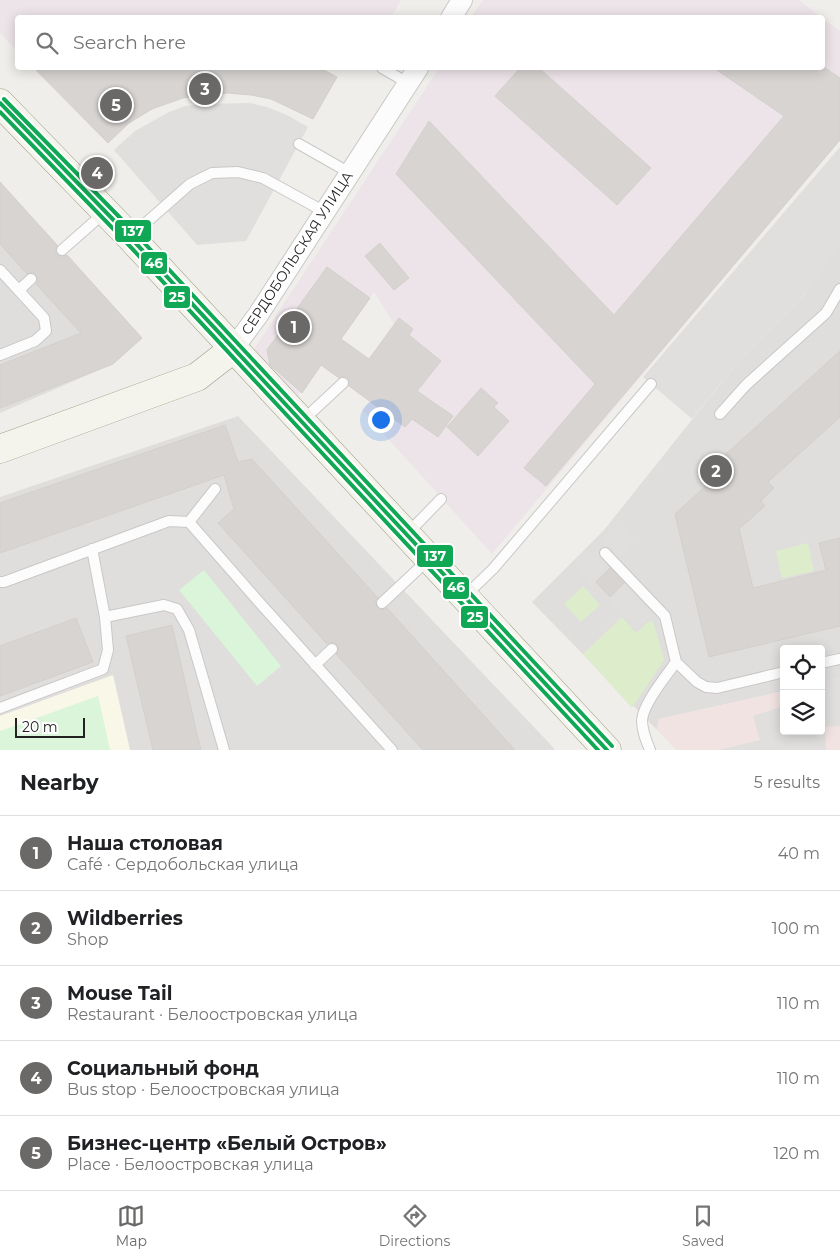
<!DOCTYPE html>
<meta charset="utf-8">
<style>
body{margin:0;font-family:Montserrat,sans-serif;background:#f6f6f6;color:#202124}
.controls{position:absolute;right:15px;bottom:15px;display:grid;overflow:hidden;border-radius:5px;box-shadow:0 2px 12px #0003}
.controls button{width:45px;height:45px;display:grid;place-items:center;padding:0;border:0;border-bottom:1px solid #e0e0e0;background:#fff;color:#202124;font:25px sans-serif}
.scale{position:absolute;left:15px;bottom:12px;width:70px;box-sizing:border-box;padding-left:5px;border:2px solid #222;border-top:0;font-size:14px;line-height:18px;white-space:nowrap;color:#222;-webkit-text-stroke:4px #fff;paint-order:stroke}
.you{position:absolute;left:380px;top:419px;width:18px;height:18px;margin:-12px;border:4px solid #fff;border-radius:50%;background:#1a73e8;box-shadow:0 0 0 8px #1a73e833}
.badge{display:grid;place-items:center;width:32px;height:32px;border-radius:50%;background:#6a6968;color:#fff;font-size:16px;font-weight:700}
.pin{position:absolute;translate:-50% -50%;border:2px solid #fff;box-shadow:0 1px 5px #0006}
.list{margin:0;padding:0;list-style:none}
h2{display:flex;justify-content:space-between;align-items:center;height:65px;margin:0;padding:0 20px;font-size:21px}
h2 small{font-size:16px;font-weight:400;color:#757577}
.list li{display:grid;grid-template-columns:32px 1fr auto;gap:15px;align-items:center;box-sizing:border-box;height:75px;padding:0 20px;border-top:1px solid #e0e0e0}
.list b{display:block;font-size:19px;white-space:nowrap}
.list p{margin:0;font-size:16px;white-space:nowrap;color:#757577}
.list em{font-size:16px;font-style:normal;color:#757577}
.icon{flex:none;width:28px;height:28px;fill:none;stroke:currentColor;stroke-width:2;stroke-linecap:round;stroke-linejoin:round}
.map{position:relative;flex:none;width:840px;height:750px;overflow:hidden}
.search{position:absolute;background:#fff;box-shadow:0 2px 12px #0003;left:15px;right:15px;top:15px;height:55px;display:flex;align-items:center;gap:12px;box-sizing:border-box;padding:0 18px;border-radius:5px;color:#757577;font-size:19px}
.sheet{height:440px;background:#fff}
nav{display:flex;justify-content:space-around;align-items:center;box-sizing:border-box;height:70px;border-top:1px solid #e0e0e0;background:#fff;font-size:14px;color:#757577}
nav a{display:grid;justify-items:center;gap:2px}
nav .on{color:#6a6968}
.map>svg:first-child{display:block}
.residential{fill:#dfdedc}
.commercial{fill:#f1e3e1}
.industrial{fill:#ede4e9}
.education{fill:#f8f7e8}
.grass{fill:#ddeccb}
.park{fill:#daf5da}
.parking{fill:#e0dfde}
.building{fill:#d7d4d2;stroke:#d3d0cc}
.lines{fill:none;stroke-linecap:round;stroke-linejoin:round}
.lane-casing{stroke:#c9c8c7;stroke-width:12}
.street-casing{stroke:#c9c8c7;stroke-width:22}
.secondary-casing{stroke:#999a82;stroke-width:29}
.lane{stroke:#fdfcfc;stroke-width:10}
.street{stroke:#fdfcfc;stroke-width:20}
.secondary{stroke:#f4f4ed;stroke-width:28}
.bus-1-casing{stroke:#fff;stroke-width:8}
.bus-2-casing{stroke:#fff;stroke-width:8}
.bus-3-casing{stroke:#fff;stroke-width:8}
.bus-1{stroke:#10a855;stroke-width:4}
.bus-2{stroke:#10a855;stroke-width:4}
.bus-3{stroke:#10a855;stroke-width:4}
.labels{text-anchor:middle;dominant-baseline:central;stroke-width:5;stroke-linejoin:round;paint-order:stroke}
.street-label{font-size:14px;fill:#222;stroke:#fff}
.line-badge{stroke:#fff;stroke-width:2}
.badge-label{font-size:14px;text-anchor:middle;font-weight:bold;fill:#fff}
</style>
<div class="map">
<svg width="840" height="750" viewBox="0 0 840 750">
<rect width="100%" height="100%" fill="#f0eeeb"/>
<path class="residential" d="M0,182L142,338L113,364L0,413Z
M840,241V678L821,682V649H784V691L659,719L657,730L532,602L604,530L742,357L805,294Z
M238,416L551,745L555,750H0V497Z"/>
<path class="commercial" d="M840,678V750H676L657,730L659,719L784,691V731H821V682Z"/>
<path class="industrial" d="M0,0H401L391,18H18L17,51L0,33Z
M483,0H799L822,18L471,17Z
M822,18L840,31V139L492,554L363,411L408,346L374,292L294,401L252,352L439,68H822Z"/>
<path class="education" d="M113,675L130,750H0V716Z"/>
<path class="grass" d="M808,543L814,571L782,578L776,551Z
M583,586L600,605L581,622L564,604Z
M622,617L636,633L648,622L652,621L654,624L664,660L632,708L583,654Z"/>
<path class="park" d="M204,570L281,666L257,686L179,590Z
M98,696L110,750H0V731Z"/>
<path class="parking" d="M250,103L267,107L287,115L308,127L246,241L197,245L114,150L135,131L169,112L185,106L205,104Z
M840,147V241L805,294L742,357L692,419L643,377Z
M618,524L635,541L620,556L603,538Z
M590,551L606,568L592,582L575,565Z
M624,587L651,615L636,629L609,601Z
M840,678V726L825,727L826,750H719L760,740L753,716L784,706V731H821V682Z"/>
<path class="building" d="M34,68H320L337,77L313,119L271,99L251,95L227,93L204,95L183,98L152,109L129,123L108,143Z
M520,68H539L651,168L617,205L495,96Z
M714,68H825L840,78V140L546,486L524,468L595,384L396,174L429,121L614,315L784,116Z
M0,182L57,245L55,251L57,255L63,257L67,255L142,338L113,364L0,408V365L81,333L36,284L38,281L36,275L33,272L27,274L0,244Z
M380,243L409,278L394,290L365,256Z
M327,267L370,298L341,339L369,359L399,318L413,329L409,335L441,361L417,391L453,416L438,437L412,419L405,427L349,386L348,378L342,376L339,378L321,365L302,393L270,365L267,350Z
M840,351V417L768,482L774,488L761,501L765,506L739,529L753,588L826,570L819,543L840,538V626L709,657L675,514L711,481L705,473Z
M481,388L498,403L494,407L509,421L478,456L447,427Z
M225,425L238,462L252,459L378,598L375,601L377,607L380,610L387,608L515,750H423L336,654L339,650L337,645L334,642L327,644L218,523L234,509L224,475L0,553V503Z
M610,568L624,583L610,597L596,582Z
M76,618L93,662L0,696V646Z
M172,625L194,721L201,750H153L126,636Z"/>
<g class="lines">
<defs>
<path id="lane" d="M382,68L408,83
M299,144L350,173
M131,236L190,184L212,173L238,172L263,178L325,212
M62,250L104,213
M0,270L44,318L46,331L35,341L0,355
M19,290L31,279
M720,414L746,385L826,313L840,289
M302,421L343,383
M189,522L259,602L392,750
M189,522L215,489
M407,534L441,499
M92,549L105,617L164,605L177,609L189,630L224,750
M605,553L665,616L676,662L697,682L706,687L717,688L784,672
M0,582H4L169,521L189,522
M465,596L493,569L651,384
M382,603L429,559
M821,663L840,659
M315,665L332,649
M0,708L103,669L108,650L105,617
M650,750C646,740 642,731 642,720C643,704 666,676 676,662"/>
<path id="street" d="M451,18L462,0
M233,349L258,315L418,68"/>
<path id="secondary" d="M0,103L130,237L607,750
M0,449L197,377L233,349"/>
</defs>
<use href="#lane" class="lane-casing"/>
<use href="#street" class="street-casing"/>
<use href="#secondary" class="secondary-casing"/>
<use href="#lane" class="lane"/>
<use href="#street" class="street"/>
<use href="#secondary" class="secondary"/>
<defs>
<path id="bus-1" d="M0,103L130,237L607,750"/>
<path id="bus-2" d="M0,112L125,241L598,750"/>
<path id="bus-3" d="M4,99L135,233L612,746"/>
</defs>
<use href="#bus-1" class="bus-1-casing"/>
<use href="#bus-2" class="bus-2-casing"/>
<use href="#bus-3" class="bus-3-casing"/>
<use href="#bus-1" class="bus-1"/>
<use href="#bus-2" class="bus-2"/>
<use href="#bus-3" class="bus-3"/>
</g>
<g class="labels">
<g class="street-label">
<text transform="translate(297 253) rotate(-57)">СЕРДОБОЛЬСКАЯ УЛИЦА</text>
</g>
</g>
<g class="line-badge">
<rect x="114" y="219" width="38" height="24" rx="5" fill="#10a855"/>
<rect x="140" y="251" width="28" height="24" rx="5" fill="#10a855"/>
<rect x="163" y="285" width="28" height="24" rx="5" fill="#10a855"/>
<rect x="416" y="544" width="38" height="24" rx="5" fill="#10a855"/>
<rect x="442" y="576" width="28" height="24" rx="5" fill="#10a855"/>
<rect x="460" y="605" width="29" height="24" rx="5" fill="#10a855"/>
</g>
<g class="badge-label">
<text x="133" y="236">137</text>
<text x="154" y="268">46</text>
<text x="177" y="302">25</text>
<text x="435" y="561">137</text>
<text x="456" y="592">46</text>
<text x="475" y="622">25</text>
</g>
</svg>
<div class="controls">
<button><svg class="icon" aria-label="locate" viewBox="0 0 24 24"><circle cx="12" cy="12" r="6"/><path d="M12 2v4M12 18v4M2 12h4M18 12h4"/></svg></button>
<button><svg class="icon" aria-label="layers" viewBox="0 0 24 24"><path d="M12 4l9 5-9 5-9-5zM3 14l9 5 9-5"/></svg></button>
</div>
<div class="scale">20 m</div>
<div class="you"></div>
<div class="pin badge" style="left:294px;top:327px">1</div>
<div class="pin badge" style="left:716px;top:471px">2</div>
<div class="pin badge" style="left:205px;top:89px">3</div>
<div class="pin badge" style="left:97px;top:173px">4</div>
<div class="pin badge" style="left:116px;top:105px">5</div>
<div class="search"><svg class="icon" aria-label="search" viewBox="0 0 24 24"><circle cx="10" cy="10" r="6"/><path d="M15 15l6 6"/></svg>Search here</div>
</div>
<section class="sheet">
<h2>Nearby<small>5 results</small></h2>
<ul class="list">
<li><span class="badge">1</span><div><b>Наша столовая</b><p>Café · Сердобольская улица</p></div><em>40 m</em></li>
<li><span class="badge">2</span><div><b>Wildberries</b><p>Shop</p></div><em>100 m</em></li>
<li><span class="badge">3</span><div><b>Mouse Tail</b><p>Restaurant · Белоостровская улица</p></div><em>110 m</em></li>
<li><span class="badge">4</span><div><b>Социальный фонд</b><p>Bus stop · Белоостровская улица</p></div><em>110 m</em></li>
<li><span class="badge">5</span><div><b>Бизнес-центр «Белый Остров»</b><p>Place · Белоостровская улица</p></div><em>120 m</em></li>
</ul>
</section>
<nav>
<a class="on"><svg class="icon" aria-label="map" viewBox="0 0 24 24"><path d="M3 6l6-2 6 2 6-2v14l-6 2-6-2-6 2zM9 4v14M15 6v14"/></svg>Map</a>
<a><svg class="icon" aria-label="directions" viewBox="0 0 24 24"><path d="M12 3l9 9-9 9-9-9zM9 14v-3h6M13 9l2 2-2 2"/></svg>Directions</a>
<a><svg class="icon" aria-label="saved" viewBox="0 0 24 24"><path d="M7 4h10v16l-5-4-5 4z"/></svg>Saved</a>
</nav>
